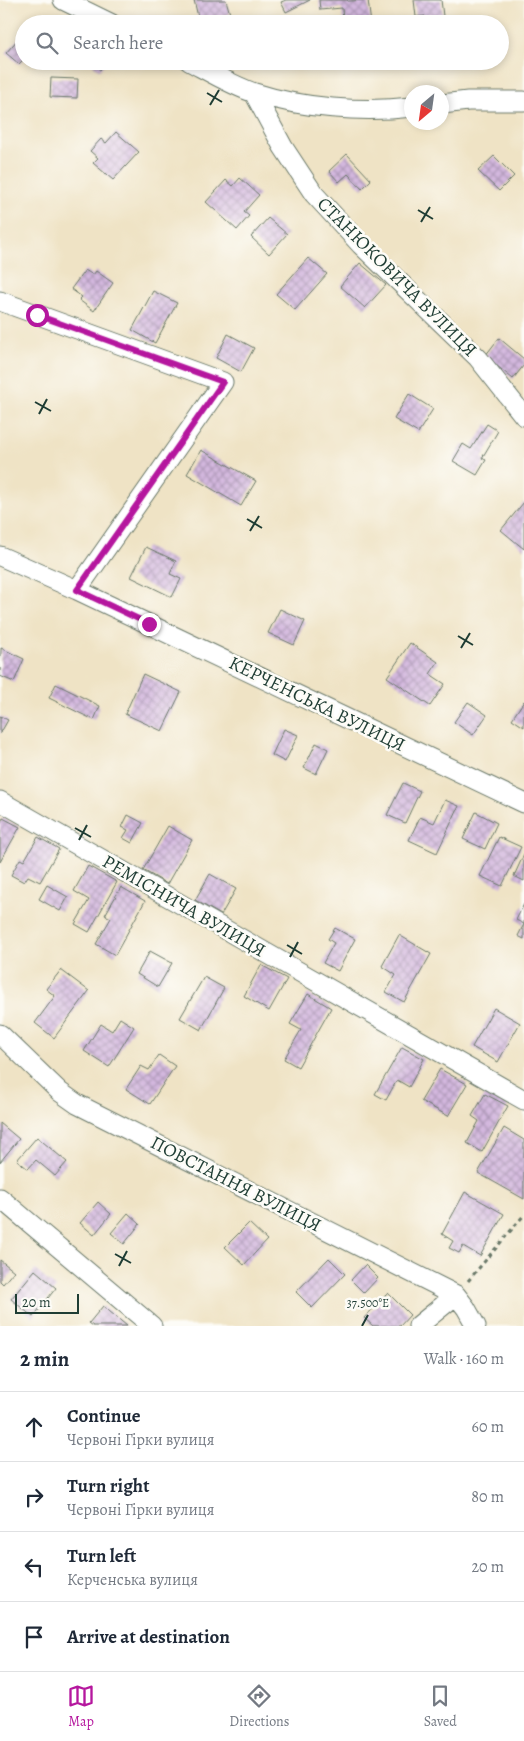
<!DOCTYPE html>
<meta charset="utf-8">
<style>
body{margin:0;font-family:Alegreya,serif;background:#f6f6f7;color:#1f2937}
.compass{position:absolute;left:404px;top:85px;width:45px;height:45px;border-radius:50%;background:#fff;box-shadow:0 2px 8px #0003;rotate:209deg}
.scale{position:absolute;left:15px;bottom:12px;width:64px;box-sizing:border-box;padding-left:5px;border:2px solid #1f3d34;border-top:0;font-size:14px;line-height:18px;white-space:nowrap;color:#1f3d34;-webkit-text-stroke:4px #fdfcf7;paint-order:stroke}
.stop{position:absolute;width:15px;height:15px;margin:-11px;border:4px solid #b5179e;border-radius:50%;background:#fff}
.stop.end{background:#b5179e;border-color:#fff;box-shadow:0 1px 5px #0008}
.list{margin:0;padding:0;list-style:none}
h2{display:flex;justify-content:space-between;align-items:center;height:65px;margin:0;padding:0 20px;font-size:21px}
h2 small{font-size:16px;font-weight:400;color:#747a83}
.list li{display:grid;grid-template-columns:32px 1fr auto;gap:15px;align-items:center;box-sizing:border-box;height:70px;padding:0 20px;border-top:1px solid #e0e1e3}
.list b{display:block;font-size:19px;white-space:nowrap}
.list p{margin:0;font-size:16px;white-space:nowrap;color:#747a83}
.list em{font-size:16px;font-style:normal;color:#747a83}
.icon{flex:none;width:28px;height:28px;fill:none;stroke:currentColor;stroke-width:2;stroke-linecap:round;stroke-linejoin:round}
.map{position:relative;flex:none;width:524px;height:1326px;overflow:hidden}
.search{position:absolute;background:#fff;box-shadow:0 2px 8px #0003;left:15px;right:15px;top:15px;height:55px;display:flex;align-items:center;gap:12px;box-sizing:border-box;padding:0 18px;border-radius:28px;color:#747a83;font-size:19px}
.sheet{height:345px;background:#fff}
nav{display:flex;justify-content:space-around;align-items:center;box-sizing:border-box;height:70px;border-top:1px solid #e0e1e3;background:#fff;font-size:14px;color:#747a83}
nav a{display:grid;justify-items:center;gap:2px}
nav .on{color:#b5179e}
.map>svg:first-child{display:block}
.building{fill:url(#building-cross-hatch)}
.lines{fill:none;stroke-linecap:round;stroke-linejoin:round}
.street-casing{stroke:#687767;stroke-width:21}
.path{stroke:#687767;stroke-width:3;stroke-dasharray:4 4;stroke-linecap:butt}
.street{stroke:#fff;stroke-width:19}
.route{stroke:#b5179e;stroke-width:6}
.ticks{fill:none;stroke:#1f3d34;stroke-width:2}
.labels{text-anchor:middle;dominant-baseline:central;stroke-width:5;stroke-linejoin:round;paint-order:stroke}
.street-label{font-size:19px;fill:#1f3d34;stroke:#fdfcf7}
.ticks-label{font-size:12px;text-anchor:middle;fill:#1f3d34;stroke:#fdfcf7;stroke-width:5;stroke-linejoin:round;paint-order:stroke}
</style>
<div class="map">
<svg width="524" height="1326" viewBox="0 0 524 1326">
<defs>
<pattern id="building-cross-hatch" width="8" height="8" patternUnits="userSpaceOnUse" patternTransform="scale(1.25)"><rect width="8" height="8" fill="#d3b7de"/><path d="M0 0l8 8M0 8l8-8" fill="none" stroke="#ab96b5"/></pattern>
</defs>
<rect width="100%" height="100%" fill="#fdfcf7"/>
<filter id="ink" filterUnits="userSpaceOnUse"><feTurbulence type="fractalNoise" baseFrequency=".02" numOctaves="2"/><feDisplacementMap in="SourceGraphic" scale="10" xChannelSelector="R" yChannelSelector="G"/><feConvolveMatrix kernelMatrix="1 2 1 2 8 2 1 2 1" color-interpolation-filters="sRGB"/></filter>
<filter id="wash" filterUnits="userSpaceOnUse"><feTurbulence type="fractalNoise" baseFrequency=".0096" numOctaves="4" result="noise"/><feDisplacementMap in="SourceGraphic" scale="20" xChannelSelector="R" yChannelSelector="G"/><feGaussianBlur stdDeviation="1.12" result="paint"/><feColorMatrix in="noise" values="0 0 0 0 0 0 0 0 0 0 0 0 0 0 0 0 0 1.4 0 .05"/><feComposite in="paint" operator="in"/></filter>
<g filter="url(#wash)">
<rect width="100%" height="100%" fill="#efe3c5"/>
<g id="blocks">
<path class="building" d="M194,0H226L230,14L199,21Z
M286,0H310L286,12L281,2Z
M319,0H347L348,1L368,0L371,24H343L342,8L320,10Z
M414,0H441L444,24H426L425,16L416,17Z
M24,32V59L19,64L6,53Z
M87,61H107L100,70Z
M51,78L78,79L77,98L50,97Z
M116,132L139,152L113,180L93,163L98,158L90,151L101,139L106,143Z
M347,154L371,180L362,189L348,174L339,182L329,171Z
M494,156L514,176L499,191L478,171Z
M240,178L259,195L244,212L249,216L237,230L206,202L226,180L233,186Z
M268,218L287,234L269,254L251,237Z
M308,258L327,274L295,310L276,294Z
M360,263L386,285L365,308L340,286Z
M85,270L93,275L96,271L113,283L94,311L79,300L82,297L71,289Z
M153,291L177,303L155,343L132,330Z
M228,334L254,348L241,372L216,358Z
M499,338L524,359V365L513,379L485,356Z
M409,394L433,409L418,433L394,419Z
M487,424L498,431L482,458L486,460L477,475L453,461L463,444L471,449Z
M201,450L256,481L241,506L187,474Z
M524,502V549L501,530Z
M146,547L176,561L170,574L181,579L172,597L131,577Z
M280,609L305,621L294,645L268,633Z
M410,643L438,662L430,674L445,684L430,706L387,677Z
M1,648L24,659L14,682L0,676Z
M143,674L181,692L162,731L125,714Z
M56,684L100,706L94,720L49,698Z
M524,701V727L512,719Z
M468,702L487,715L473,735L454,722Z
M0,716L8,720L0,734Z
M284,729L298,735L285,762L272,755Z
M316,743L328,749L316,774L304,768Z
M403,783L420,791L405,823L387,815Z
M445,800L459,806L437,853L409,840L420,817L434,823Z
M476,812L497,823L485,849L463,839Z
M128,815L143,823L132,843L123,838L128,830L122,827Z
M3,818L20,827L0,862V823Z
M168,826L192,840L167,884L143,870Z
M38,837L59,849L40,882L28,876L24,882L11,875L20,859L24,861Z
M499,837L521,847L502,886L480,876Z
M524,854V881L514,876Z
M88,866L117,882L89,932L75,924L89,900L74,891Z
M210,874L236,889L221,915L195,900Z
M47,885L68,897L60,911L39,899Z
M121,887L145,901L115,955L96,944L111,918L105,915Z
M524,904V939L518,936L524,924L516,920Z
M335,928L355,939L338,971L323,963L334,943L328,939Z
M399,935L431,954L404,1002L386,992L396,975L382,966Z
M150,951L172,963L158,987L137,974Z
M261,965L287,979L269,1011L244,996Z
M61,970L89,991L54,1038L35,1023L55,996L46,989Z
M204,977L224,988L201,1030L180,1018Z
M308,994L331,1008L298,1067L284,1059L301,1030L290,1024Z
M494,1008L520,1023L498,1062L472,1047Z
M120,1018L134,1027L109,1067L84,1051L101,1024L112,1031Z
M402,1047L424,1059L409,1087L397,1080L386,1100L375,1094Z
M159,1055L175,1066L150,1104L126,1089L141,1066L149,1070Z
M440,1069L467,1084L448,1116L421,1101Z
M485,1094L508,1106L482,1152L467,1143L479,1121L472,1116Z
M0,1123L19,1139L0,1162Z
M504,1128L524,1140V1199L478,1173Z
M37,1137L67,1162L55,1176L36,1160L28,1169L17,1160Z
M465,1192L504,1214L480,1256L463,1246L459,1253L449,1248L453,1241L442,1234Z
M98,1202L111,1214L94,1235L80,1223Z
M128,1213L140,1224L124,1244L111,1233Z
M249,1223L267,1240L244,1265L225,1247Z
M329,1258L345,1274L312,1308L296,1292Z
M0,1260L14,1271L3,1284L0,1281Z
M365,1265L378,1278L364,1293L351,1280Z
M35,1270L56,1288L33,1317L11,1299Z
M388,1293L410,1315L400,1326H373L364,1318Z
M103,1306L127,1326H93L89,1323Z"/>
</g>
</g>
<g filter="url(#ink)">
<use href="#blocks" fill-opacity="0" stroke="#687767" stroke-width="1"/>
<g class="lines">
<defs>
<path id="street" d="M63,0L112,24
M189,61C208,71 235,87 255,93C301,108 363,113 412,107
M254,93L283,147L314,194L361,245L478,358L524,416
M442,104L468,101H524
M0,301L223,382L77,590
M0,556L77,590L524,803
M0,801L524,1100
M0,1034L60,1092L77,1104L456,1295L466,1308L476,1326
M0,1198L152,1326
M418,1326L456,1295"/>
</defs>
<use href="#street" class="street-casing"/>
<path class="path" d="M468,1281L524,1215"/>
<use href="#street" class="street"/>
</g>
</g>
<g class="lines" filter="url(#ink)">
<path class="route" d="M37,315L223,382L77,590L149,624"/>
</g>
<path class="ticks" d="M207,93L222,102M210,105L219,90M418,210L433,219M421,222L430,207M35,402L51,411M39,414L47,399M247,519L262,528M250,531L259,516M458,636L473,645M461,648L470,633M75,828L91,837M79,840L87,825M287,945L302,954M290,957L298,942M115,1254L131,1263M119,1266L127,1251M362,1326L368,1315"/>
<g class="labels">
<g class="street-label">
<text transform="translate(397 277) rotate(45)">СТАНЮКОВИЧА ВУЛИЦЯ</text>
<text transform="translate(317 704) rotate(26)">КЕРЧЕНСЬКА ВУЛИЦЯ</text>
<text transform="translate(184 906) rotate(30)">РЕМІСНИЧА ВУЛИЦЯ</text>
<text transform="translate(236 1184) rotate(27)">ПОВСТАННЯ ВУЛИЦЯ</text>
</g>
</g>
<g class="ticks-label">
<text x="368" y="1307">37.500°E</text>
</g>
</svg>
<svg class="compass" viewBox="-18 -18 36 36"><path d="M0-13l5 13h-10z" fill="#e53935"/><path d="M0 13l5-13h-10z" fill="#747a83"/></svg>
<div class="scale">20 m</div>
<div class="stop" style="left:37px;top:315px"></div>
<div class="stop end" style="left:149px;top:624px"></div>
<div class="search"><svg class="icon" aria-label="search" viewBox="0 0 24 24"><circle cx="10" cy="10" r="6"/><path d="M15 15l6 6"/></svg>Search here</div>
</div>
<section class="sheet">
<h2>2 min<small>Walk · 160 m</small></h2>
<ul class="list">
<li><svg class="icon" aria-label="ahead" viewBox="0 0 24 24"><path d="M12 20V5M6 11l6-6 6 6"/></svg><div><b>Continue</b><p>Червоні Гірки вулиця</p></div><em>60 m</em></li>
<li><svg class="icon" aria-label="right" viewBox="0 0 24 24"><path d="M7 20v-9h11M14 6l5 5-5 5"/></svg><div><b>Turn right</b><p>Червоні Гірки вулиця</p></div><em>80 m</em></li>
<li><svg class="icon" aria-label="left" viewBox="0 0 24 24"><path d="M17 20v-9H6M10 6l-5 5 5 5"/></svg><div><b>Turn left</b><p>Керченська вулиця</p></div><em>20 m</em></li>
<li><svg class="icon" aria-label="arrive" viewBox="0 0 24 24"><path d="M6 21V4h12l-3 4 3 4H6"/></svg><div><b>Arrive at destination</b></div></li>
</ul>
</section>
<nav>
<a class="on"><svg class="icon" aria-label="map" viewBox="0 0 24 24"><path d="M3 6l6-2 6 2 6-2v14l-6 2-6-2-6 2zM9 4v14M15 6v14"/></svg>Map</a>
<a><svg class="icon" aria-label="directions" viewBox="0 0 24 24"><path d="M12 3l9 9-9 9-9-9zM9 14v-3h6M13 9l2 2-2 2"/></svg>Directions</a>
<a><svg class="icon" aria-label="saved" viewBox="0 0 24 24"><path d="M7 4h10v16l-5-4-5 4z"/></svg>Saved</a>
</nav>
